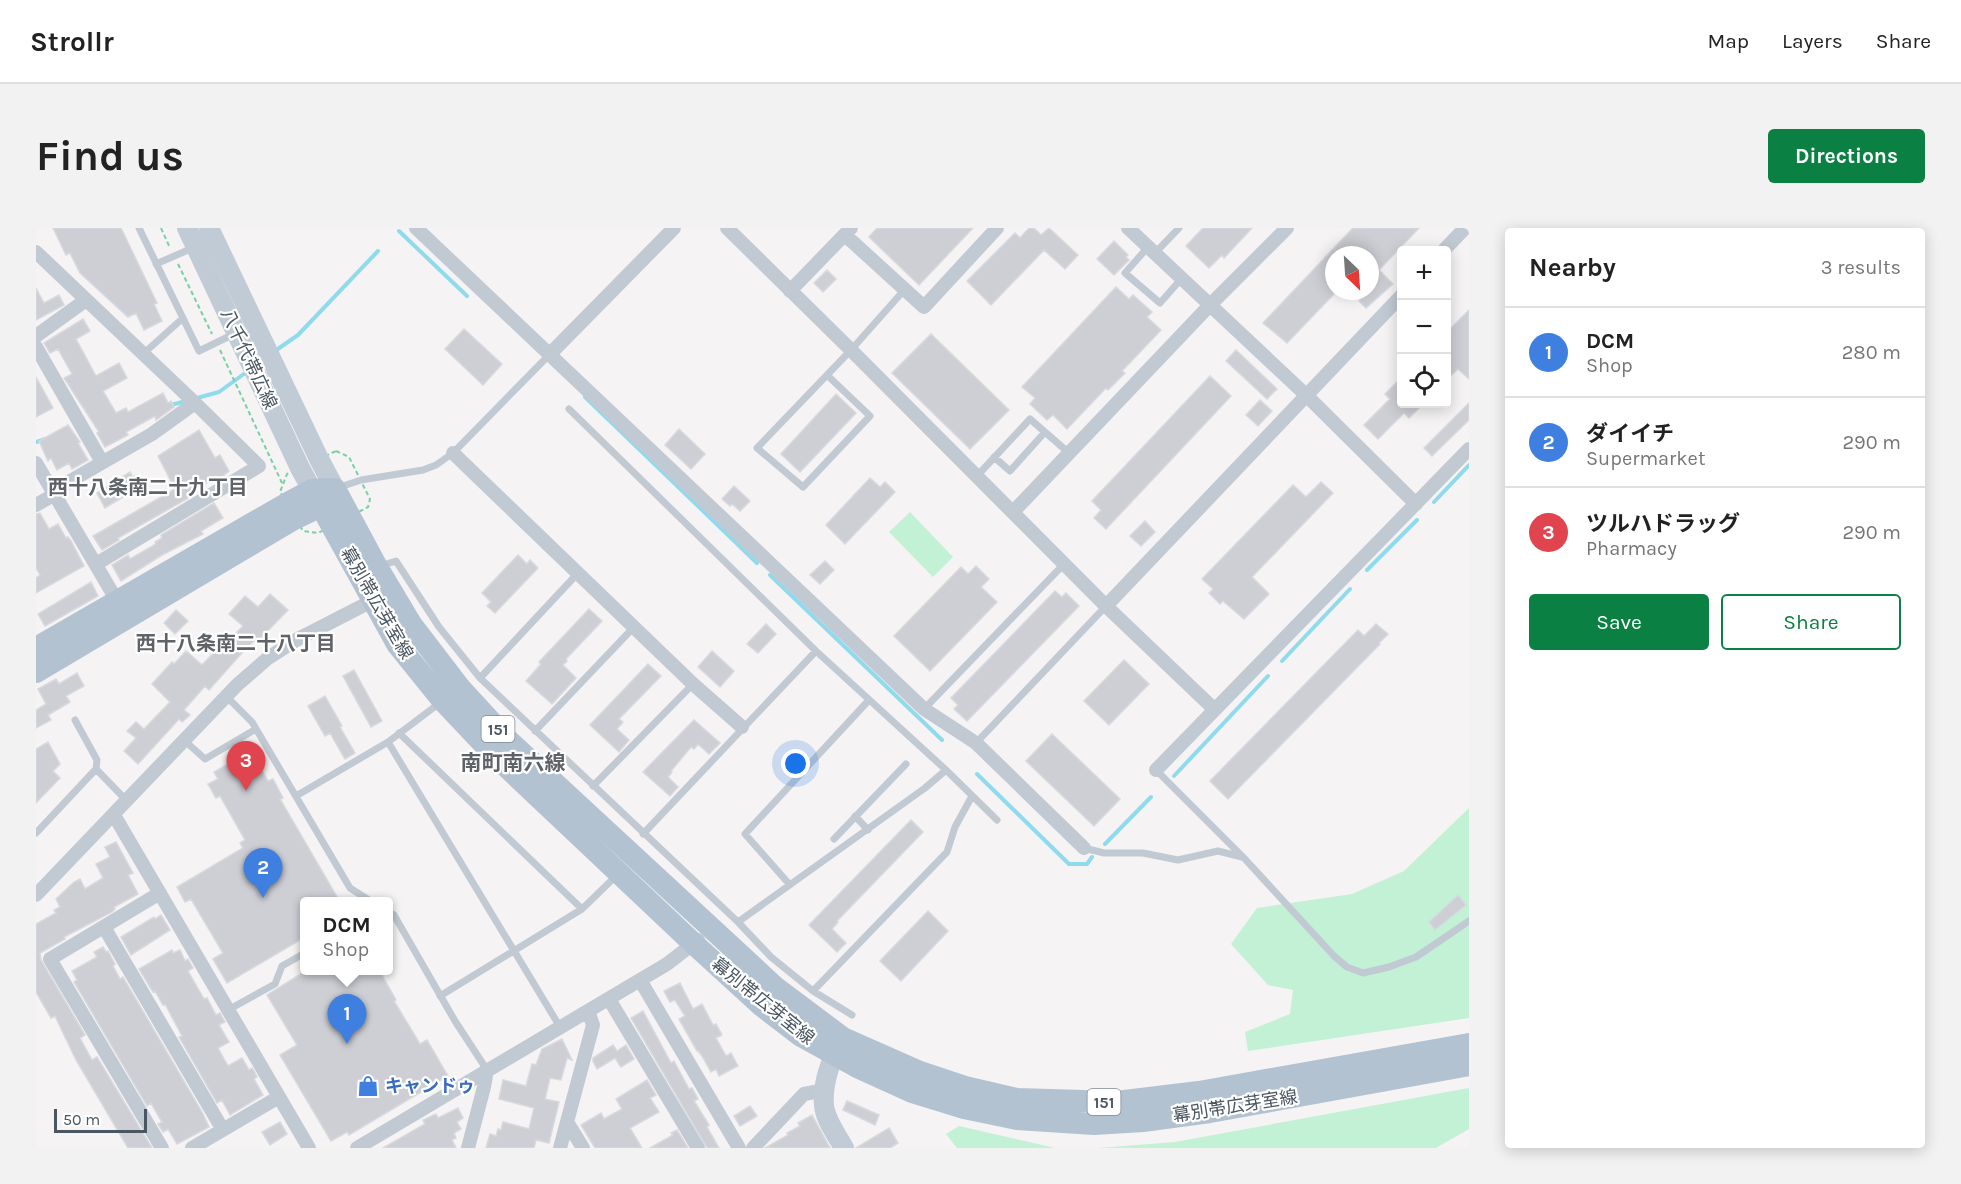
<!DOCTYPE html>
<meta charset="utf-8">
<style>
body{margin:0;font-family:Karla,"Noto Sans JP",sans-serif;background:#f2f2f2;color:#222}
.controls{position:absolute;right:18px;top:18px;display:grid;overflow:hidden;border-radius:6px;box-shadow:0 3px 15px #0003}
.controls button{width:54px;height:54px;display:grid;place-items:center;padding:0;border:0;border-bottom:2px solid #e0e0e0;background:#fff;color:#222;font:30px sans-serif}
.compass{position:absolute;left:1289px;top:18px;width:54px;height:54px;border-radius:50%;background:#fff;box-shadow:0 3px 15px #0003;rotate:155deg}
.scale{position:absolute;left:18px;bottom:15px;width:93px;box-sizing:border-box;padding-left:6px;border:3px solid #4a5661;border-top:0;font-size:16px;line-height:21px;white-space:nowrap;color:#4a5661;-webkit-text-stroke:4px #fff;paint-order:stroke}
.you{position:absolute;left:760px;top:536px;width:21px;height:21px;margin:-15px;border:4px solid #fff;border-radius:50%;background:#1a73e8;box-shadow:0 0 0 9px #1a73e833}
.badge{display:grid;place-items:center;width:39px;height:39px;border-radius:50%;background:#0b8043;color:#fff;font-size:20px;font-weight:700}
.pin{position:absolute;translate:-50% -50px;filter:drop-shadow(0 2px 3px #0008)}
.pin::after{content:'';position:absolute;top:32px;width:21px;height:18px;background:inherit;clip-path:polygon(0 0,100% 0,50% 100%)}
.popup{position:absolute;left:264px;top:669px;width:93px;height:78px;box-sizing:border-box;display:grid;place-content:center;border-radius:6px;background:#fff;filter:drop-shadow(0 2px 4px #0005);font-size:20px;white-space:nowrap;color:#767676}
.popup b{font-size:22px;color:#222}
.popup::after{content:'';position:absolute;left:50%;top:100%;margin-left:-12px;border:12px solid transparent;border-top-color:#fff}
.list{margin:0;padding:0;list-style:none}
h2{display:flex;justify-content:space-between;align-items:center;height:78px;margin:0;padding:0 24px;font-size:26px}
h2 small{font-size:20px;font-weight:400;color:#767676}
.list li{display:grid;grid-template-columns:39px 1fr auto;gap:18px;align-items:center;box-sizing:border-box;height:90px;padding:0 24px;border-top:2px solid #e0e0e0}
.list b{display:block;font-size:22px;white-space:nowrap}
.list p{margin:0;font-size:20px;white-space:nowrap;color:#767676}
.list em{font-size:20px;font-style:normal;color:#767676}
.actions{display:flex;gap:12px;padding:18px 24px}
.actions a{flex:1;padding:14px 0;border:2px solid #0b8043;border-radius:6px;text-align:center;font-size:21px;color:#0b8043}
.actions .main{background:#0b8043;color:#fff}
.icon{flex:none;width:33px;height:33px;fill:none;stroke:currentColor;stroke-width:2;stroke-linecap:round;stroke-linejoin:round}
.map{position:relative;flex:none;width:1433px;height:920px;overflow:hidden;border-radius:6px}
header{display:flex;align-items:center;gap:36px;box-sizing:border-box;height:84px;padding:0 30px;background:#fff;border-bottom:2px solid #e0e0e0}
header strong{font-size:28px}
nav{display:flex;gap:33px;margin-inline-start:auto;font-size:21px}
.intro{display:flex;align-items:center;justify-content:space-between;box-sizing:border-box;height:144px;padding:0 36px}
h1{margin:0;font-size:42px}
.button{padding:15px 27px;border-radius:6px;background:#0b8043;color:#fff;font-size:21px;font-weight:700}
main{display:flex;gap:36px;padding:0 36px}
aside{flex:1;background:#fff;border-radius:6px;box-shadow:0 3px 15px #0003}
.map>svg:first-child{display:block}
.green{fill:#c3f1d5}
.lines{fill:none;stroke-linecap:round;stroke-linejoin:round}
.stream{stroke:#90daee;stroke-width:4}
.building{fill:#cdcfd5;stroke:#d7d9de;stroke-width:1.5}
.path{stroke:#7ad0a6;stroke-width:2;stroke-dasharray:4.5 3;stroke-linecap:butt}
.lane{stroke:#c1cad2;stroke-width:7}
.street{stroke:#c1cad2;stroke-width:14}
.secondary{stroke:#c1cbd6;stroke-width:20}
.primary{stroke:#b3c2d1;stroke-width:22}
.labels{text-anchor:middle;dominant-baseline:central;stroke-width:4.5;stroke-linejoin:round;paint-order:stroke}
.shield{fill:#fff;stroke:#808990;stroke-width:1.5}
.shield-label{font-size:16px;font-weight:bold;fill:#4a5661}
.street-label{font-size:18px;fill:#4a5661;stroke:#fff}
.shop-label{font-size:18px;font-weight:bold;fill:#366cbe;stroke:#fff;text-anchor:start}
.neighbourhood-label{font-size:20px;font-weight:bold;fill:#5f6368;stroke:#fff}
.quarter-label{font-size:21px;font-weight:bold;fill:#5f6368;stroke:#fff}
</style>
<header>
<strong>Strollr</strong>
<nav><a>Map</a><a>Layers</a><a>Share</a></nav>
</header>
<div class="intro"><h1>Find us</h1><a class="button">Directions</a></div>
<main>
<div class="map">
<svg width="1433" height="920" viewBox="0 0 1433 920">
<rect width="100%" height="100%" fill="#f5f3f3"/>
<path class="green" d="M874,284L917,329L897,349L853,304Z
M1433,580V790L1212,823L1209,804L1254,786L1257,762L1232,757L1195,716L1221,680L1316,666L1368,643Z
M1433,860V901L1400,920H1062L1139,914Z
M923,898L1019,920H921L910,906Z"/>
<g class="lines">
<path class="stream" d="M363,3L431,68
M239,123L262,107L342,23
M549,169L721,335
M161,170L183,164L212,143
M135,177L150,173
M0,214L9,211
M1398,274L1433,237
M1331,342L1381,292
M734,347L906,512
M1246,433L1314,361
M941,546L1033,636H1051L1056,629
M1138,548L1232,448
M1069,616L1115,569"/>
</g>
<path class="building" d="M17,0H85L121,75L118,76L126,93L108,102L100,85L92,89L44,45L34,25L30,27Z
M841,0H937L883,57L833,9Z
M993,0H998L1005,7L1013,0L1042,27L1029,41L1008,22L955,77L931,53L979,5L984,10Z
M1167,0H1216L1188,30L1186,27L1173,40L1150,18Z
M1317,0H1383L1343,42L1357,56L1330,80L1323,73L1334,63V27H1298V66L1251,115L1227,95Z
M1078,13L1092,27L1090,29L1093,32L1078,47L1061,31Z
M791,42L800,51L787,64L778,55Z
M1080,59L1093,71L1097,67L1116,84L1111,89L1125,102L1086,143L1089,145L1072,162L1070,160L1031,201L1017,187L1011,192L994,176L999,170L986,159Z
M0,60L8,75L23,67L28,77L0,92Z
M1433,82V151L1422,141L1410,152V105Z
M47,91L54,103L40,111L60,148L83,135L91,150L67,163L80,185L90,180L92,184L127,165L132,175L135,173L138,179L120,192L119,188L90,204L92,207L69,219L61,205L63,204L28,150L36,146L22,121L14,125L8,115Z
M428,101L466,136L447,157L409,121Z
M895,106L973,182L934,221L856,145Z
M1200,122L1241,161L1231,171L1190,133Z
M1174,148L1195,168L1070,301L1058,290L1065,282L1056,273Z
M0,149L17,180L0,189Z
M1365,150V176H1387L1373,190L1368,185L1342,211L1328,197L1354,171L1349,166Z
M800,166L820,185L764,244L745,226Z
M1224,172L1236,183L1222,198L1210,187Z
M1433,175V192L1396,228L1388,220Z
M32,197L44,214L42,215L52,232L36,241L33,235L21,242L15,230L12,233L3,213Z
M643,201L669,226L655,241L629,217Z
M163,202L179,230L184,227L193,243L179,254L177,251L152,266L154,269L82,310L83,312L66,322L57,308L139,261L122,228Z
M94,244L97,249L100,247L107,257L69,280L61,265Z
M834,250L844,259L849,254L859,264L809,316L790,297Z
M1285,254L1297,265L1216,349L1233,366L1208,391L1187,373L1184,376L1173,365L1177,361L1166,351L1257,257L1270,269Z
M698,258L714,273L704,283L696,276L694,278L686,271Z
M178,275L187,290L165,303L167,306L126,327L85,353L76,337L92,327L94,331L120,316L119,314L126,310L125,307Z
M4,285L13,301L22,296L30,310L32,309L35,313L48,338L0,365V350L4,347L0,340V286Z
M1109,293L1119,304L1105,318L1094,308Z
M482,327L491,336L494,332L502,340L459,385L451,378L455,374L446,365Z
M789,333L798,342L784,356L774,347Z
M940,338L953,351L945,359L961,374L894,443L858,408L925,339L932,346Z
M55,354L62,368L9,398L2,386Z
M1019,363L1026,369L1030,365L1043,378L931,493L918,481L922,477L915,470Z
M234,366L252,382L222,413L220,411L205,426L173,462L169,458L148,482L154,487L146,494L143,491L102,536L88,523L100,510L91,503L100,494L108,501L134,474L116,456L136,434L138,436L150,423L166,437L190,412L191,414L207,398L193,386L209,368L222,379Z
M553,381L566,393L530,431L531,433L527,437L540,450L516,476L490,453L505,436L503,434Z
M140,382L152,393L139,406L128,395Z
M730,396L740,406L722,425L711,416Z
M1340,396L1352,406L1343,415L1344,416L1192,571L1174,553L1322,402L1328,408Z
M676,423L698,443L684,459L662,439Z
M1088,432L1113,456L1073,497L1048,473Z
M612,436L625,448L583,491L587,494L581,501L593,512L583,524L554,497Z
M318,442L346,493L335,499L307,448Z
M41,445L48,458L30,468L34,474L12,487L15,492L0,500V482L10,476L2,461L20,451L23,456Z
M289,468L306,498L304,499L319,525L309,531L294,505L289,508L272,478Z
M658,492L684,515L673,526L662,516L658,521L655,519L635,543L636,544L632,549L642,559L634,568L607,544Z
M1016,506L1084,571L1058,598L990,533Z
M12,514L24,536L17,543L24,550L0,575V521Z
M215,523L232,553L237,551L247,570L244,571L304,674H269V709L191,755L177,731L187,725L155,671L149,674L141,659L207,620L204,615L209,612L184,568L180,570L172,556L182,551L178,544Z
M875,592L887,604L801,693L802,694L796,701L810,715L801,724L773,697Z
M80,614L97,645L92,647L102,666L78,679L79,681L76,684L28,709L29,711L4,725L5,732L49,807L44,810L56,832L61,829L116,920H92L40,832L19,788L15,790L0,764V696L20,685L18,682L24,679L20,671L38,654L44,651L49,661L67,650L60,636L74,629L69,619Z
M1422,667L1430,677L1399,702L1393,694Z
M892,683L912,703L865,753L844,733Z
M125,687L134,702L95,727L85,709L118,689L119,691Z
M67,719L70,724L72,723L79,736L77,738L84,751L87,749L166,884L173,899L141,916L132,901L127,904L122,896L126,894L115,875L111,878L38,754L41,752L36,743L61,729L58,724Z
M136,722L137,725L144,722L149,733L152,731L157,740L152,743L168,771L171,770L180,787L184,785L189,794L183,797L193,814L182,820L192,838L206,830L213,842L216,840L218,843L221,849L218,851L227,867L194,887L186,872L181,875L143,809L146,808L129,776L127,777L119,763L117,764L103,741Z
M271,742H343L360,772L358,773L384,816L391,812L412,848L313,907L311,904L295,913L244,827L261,817L231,767Z
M644,755L657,781L666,776L677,797L680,796L686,807L680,810L690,828L695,825L702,838L683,848L680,841L675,844L666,828L662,823H661L643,791L649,788L639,772L634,774L628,763Z
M607,783L635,835L638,833L653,861L656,860L662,871L658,873L673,897L671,899L683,920H671L595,790Z
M526,811L536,832L531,830L525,852L514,850L509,871L523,874L513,915L500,912L498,920H450L454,906L460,908L462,901L465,902L467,894L493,901L498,880L463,871L467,852L490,858L496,836L500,837L506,821Z
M577,817L581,823L590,817L598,831L585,839L579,830L561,841L557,833V830Z
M611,852L620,867L614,870L623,884L594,900L606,920H559L545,897L565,885L568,891L586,881L580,871Z
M811,873L843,887L839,897L807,882Z
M714,878L721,888L704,898L698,888Z
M422,880L427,890L421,894L425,901L418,905L420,910L416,912L420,920H347L389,896L387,892L400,886L402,890Z
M776,887L794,920H729L752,907L751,905L764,898L762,895Z
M244,894L251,906L234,917L226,904Z
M853,900L862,915L854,920H820Z
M641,902L652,920H614L637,907L635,905Z"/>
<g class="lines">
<path class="path" d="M125,0L134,20
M142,36L176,106
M184,122L246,255
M300,223L313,229L334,271L332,279L282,305L267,303L244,264L251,246Z"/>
<path class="lane" d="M103,0L163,123L200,105
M1112,19L1089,45L1124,75L1146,50
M1119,25L1143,0
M120,36L159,19
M107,126L147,90
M791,147L834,188L767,259L721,220L815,122L870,60
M533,181L780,423L910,542L961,592
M958,229L974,243L1009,204
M941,248L994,191L1033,225
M304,259L325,252L387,242L400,237L417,225L514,126
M344,338L360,333L403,399L444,450L702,694L735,729L777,763L816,787
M444,450L542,345
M191,469L216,494L314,660L336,674
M888,481L1028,336
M39,492L61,532L60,541
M499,503L598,399
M363,505L546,681
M149,513L169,531L220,501
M352,514L524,799
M940,515L1070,378
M1120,542L1208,630L1298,728L1311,739L1327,745L1353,739L1380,729L1433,693
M557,558L657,456
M260,568L352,514L405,474
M819,588L832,602
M0,605L60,541L91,573
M607,606L780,423
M798,611L870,536
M1048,620L1068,625H1107L1142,632L1182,623L1206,629
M754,657L709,606L833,472
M353,684L358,687L419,793L451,842
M702,694L889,560L910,542
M777,763L911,624L919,599L936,568
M404,768L546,681L580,648
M192,782L239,756L246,738L269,725"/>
<path class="street" d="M380,0L888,481L940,515L1048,620
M691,0L815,122L1070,378L1178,481
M1092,0L1271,168L1380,276
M809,7L888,79L961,0
M1408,22L1429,0
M0,24L159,175L223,238L60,336
M754,63L815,0
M0,108L50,72
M0,119L66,234
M514,126L638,0
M417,225L657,456L706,499
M0,235L84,378
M17,263L116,206L159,175
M0,277L19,266
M977,284L1174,77L1251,0
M1070,378L1366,67
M1120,542L1433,221
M78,587L273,920
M124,665L14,731L126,920
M0,667L201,457L232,430L260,412L336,373
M68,699L187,902
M604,752L703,920
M573,771L662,920
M531,894L547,920
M156,920L243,869
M321,920L631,736L662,712
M432,920L448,859L451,842
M524,920L557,797L552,783
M717,920L768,866L789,862"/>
<path class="secondary" d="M151,0L264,240L276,262
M173,0L283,231L299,261
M805,813C795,831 786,856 788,877C789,892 801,907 808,920"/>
<path class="primary" d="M299,261L341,339L375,396L424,460L472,512L739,759L807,810L884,844L929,859L981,871L1080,874L1163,864L1433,816
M276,262L361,416L407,473L459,528L658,716L726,778L765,808L821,839L876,864L928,880L981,891L1058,896L1107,893L1174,884L1433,837
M0,420L250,276L276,262L292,261
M0,444L258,291L285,278L295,266"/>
</g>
<defs>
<symbol id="shop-bare" viewBox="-9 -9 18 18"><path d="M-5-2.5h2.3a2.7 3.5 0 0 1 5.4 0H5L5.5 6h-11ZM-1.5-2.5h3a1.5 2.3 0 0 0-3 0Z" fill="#3f7fe0" stroke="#fff" stroke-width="2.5" paint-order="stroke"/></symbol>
</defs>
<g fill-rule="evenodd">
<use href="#shop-bare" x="317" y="843" width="30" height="30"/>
</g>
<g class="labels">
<g class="shield">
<rect x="445.5" y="488" width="33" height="26" rx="4.5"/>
<rect x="1051.5" y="861" width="33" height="26" rx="4.5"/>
</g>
<g class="shield-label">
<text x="462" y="501">151</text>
<text x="1068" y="874">151</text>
</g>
<g class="street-label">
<text transform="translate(213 131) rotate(65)">八千代帯広線</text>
<text transform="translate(341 375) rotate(60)">幕別帯広芽室線</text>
<text transform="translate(727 773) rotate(39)">幕別帯広芽室線</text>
<text transform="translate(1199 878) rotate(-9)">幕別帯広芽室線</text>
</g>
<g class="shop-label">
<text x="349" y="858">キャンドゥ</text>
</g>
<g class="neighbourhood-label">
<text x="112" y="259">西十八条南二十九丁目</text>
<text x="200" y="415">西十八条南二十八丁目</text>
</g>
<g class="quarter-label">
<text x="477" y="535">南町南六線</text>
</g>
</g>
</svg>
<div class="controls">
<button>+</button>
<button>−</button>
<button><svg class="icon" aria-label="locate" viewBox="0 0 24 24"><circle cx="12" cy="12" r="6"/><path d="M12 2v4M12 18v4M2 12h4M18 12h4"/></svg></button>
</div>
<svg class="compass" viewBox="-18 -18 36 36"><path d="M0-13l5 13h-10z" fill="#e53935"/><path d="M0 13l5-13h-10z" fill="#767676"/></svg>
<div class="scale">50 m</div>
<div class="you"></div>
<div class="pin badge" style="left:311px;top:816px;background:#3f7fe0">1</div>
<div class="popup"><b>DCM</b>Shop</div>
<div class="pin badge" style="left:227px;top:670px;background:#3f7fe0">2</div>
<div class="pin badge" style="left:210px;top:563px;background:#e0444e">3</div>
</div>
<aside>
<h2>Nearby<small>3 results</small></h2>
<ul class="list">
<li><span class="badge" style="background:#3f7fe0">1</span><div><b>DCM</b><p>Shop</p></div><em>280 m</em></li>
<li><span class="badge" style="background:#3f7fe0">2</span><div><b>ダイイチ</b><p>Supermarket</p></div><em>290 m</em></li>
<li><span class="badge" style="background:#e0444e">3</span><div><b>ツルハドラッグ</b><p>Pharmacy</p></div><em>290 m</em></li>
</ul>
<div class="actions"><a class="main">Save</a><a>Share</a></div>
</aside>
</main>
